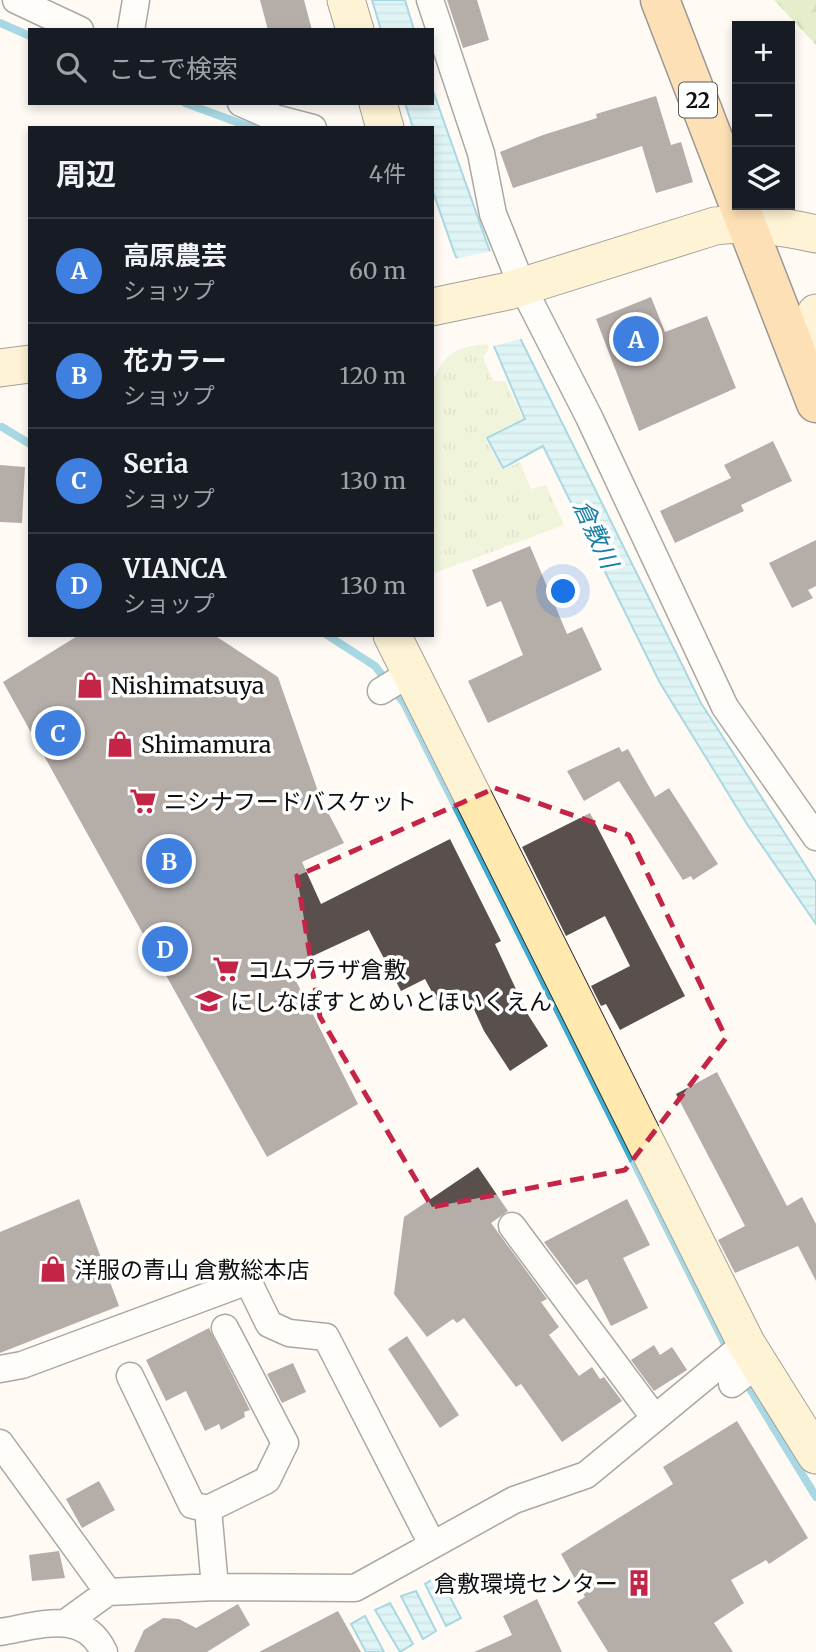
<!DOCTYPE html>
<html lang="ja">
<meta charset="utf-8">
<style>
body{margin:0;font-family:Merriweather,"Noto Sans JP",serif;background:#242831;color:#f1f3f6}
.controls{position:absolute;right:21px;top:21px;display:grid;overflow:hidden;border-radius:0px;box-shadow:0 4px 10px #0003}
.controls button{width:63px;height:63px;display:grid;place-items:center;padding:0;border:0;border-bottom:2px solid #363941;background:#171b24;color:#f1f3f6;font:35px sans-serif}
.you{position:absolute;left:564px;top:592px;width:24px;height:24px;margin:-18px;border:5px solid #fff;border-radius:50%;background:#1a73e8;box-shadow:0 0 0 10px #1a73e833}
.badge{display:grid;place-items:center;width:46px;height:46px;border-radius:50%;background:#c42547;color:#fff;font-size:23px;font-weight:700}
.pin{position:absolute;translate:-50% -50%;border:4px solid #fff;box-shadow:0 2px 7px #0006}
.list{margin:0;padding:0;list-style:none}
h2{display:flex;justify-content:space-between;align-items:center;height:91px;margin:0;padding:0 28px;font-size:30px}
h2 small{font-size:23px;font-weight:400;color:#9ea1a6}
.list li{display:grid;grid-template-columns:46px 1fr auto;gap:21px;align-items:center;box-sizing:border-box;height:105px;padding:0 28px;border-top:2px solid #363941}
.list b{display:block;font-size:26px;white-space:nowrap}
.list p{margin:0;font-size:23px;white-space:nowrap;color:#9ea1a6}
.list em{font-size:23px;font-style:normal;color:#9ea1a6}
.icon{flex:none;width:38px;height:38px;fill:none;stroke:currentColor;stroke-width:2;stroke-linecap:round;stroke-linejoin:round}
.map{position:relative;flex:none;width:816px;height:1652px;overflow:hidden}
.search{position:absolute;background:#171b24;box-shadow:0 4px 10px #0003;left:28px;top:28px;width:406px;height:77px;display:flex;align-items:center;gap:18px;box-sizing:border-box;padding:0 24px;border-radius:0px;color:#9ea1a6;font-size:26px}
.panel{position:absolute;background:#171b24;box-shadow:0 4px 10px #0003;left:28px;top:126px;width:406px;height:511px;border-radius:0px}
.map>svg:first-child{display:block}
.forest{fill:url(#forest-firs)}
.park{fill:url(#park-tufts)}
.water{fill:url(#water-rules);stroke:#3dadcf;stroke-width:2}
.pier{fill:#fffbf4}
.lines{fill:none;stroke-linecap:round;stroke-linejoin:round}
.stream{stroke:#3dadcf;stroke-width:8}
.building{fill:#594f4c}
.street-casing{stroke:#434343;stroke-width:29}
.secondary-casing{stroke:#323232;stroke-width:39}
.primary-casing{stroke:#212121;stroke-width:41}
.street{stroke:#fff;stroke-width:26}
.secondary{stroke:#ffe9af;stroke-width:37}
.primary{stroke:#fabf69;stroke-width:38}
.marked{fill:none;stroke:#c42547;stroke-width:5;stroke-dasharray:14 9;stroke-linejoin:round}
.labels{text-anchor:middle;dominant-baseline:central;stroke-width:7;stroke-linejoin:round;paint-order:stroke}
.shield{fill:#fff;stroke:#585858;stroke-width:2}
.shield-label{font-size:21px;font-weight:bold;fill:#101010}
.poi-label{font-size:23px;fill:#101010;stroke:#fff;text-anchor:start}
.water-label{font-size:24px;font-style:italic;fill:#167fa5;stroke:#fff}
</style>
<div class="map">
<svg width="816" height="1652" viewBox="0 0 816 1652">
<defs>
<pattern id="forest-firs" width="22" height="20" patternUnits="userSpaceOnUse" patternTransform="scale(1.75)"><rect width="22" height="20" fill="#c3dc9b"/><path d="M5 1l3.5 6h-7zM16 11l3.5 6h-7z" fill="#a6bc84"/></pattern>
<pattern id="park-tufts" width="24" height="20" patternUnits="userSpaceOnUse" patternTransform="scale(1.75)"><rect width="24" height="20" fill="#dcebbc"/><path d="M3 7l-1-3M5 7V3M7 7l1-3M15 17l-1-3M17 17v-4M19 17l1-3" fill="none" stroke="#bcc8a1"/></pattern>
<pattern id="water-rules" width="6" height="5" patternUnits="userSpaceOnUse" patternTransform="scale(1.75)"><rect width="6" height="5" fill="#b8eaf7"/><path d="M0 2.5h6" fill="none" stroke="#9dc8d3"/></pattern>
</defs>
<rect width="100%" height="100%" fill="#fffbf4"/>
<path class="forest" d="M774,0H816V45Z"/>
<path class="park" d="M487,344L489,349L483,357L493,381H505L523,419L485,438L502,470L520,462L531,489L546,485L564,525L432,574V382C446,351 455,348 487,344Z"/>
<path class="water" d="M372,0H405L414,30H381Z
M432,88L522,342L701,703L816,882V924L747,824L660,683L543,446L503,468L487,438L525,419L454,252L432,189V128H413L405,103H432Z
M439,1576L461,1618L446,1626L425,1584Z
M416,1591L436,1631L423,1639L401,1596Z
M390,1603L413,1644L400,1652L375,1610Z
M365,1616L384,1652H366L351,1624Z"/>
<path class="pier" d="M492,251L524,338L490,347L454,259Z"/>
<g class="lines">
<path class="stream" d="M0,23L30,36
M185,103L253,128
M2,427L30,444
M327,635L375,666L404,703L729,1352
M744,1379L816,1497"/>
</g>
<path class="building" d="M260,0H304L312,30H268Z
M447,0H477L489,40L463,48Z
M656,96L671,145L681,142L693,182L656,193L642,146L513,188L500,152L543,135L597,118L596,114Z
M651,297L665,332L707,316L736,388L639,431L596,319Z
M773,441L792,481L741,505L744,511L675,543L660,511L731,478L724,465Z
M0,465L25,467L22,523L0,522Z
M816,540V586L808,590L813,598L792,608L769,563Z
M530,546L567,634L582,627L602,670L488,723L468,681L523,655L501,601L487,607L472,570Z
M79,635H214L278,677L320,797L344,843L302,862L321,904L450,839L501,941L495,944L527,1013L548,1046L510,1071L484,1031L467,994L440,1007L425,979L401,991L369,930L289,967L358,1104L267,1157L3,682Z
M619,747L622,752L628,749L655,797L669,788L718,864L693,880L691,876L683,880L619,781L584,801L567,771Z
M590,813L685,996L620,1030L606,1004L601,1006L591,986L630,966L605,916L566,936L522,847Z
M717,1072L787,1206L802,1197L816,1224V1281L798,1246L735,1273L718,1240L745,1226L676,1094Z
M478,1167L508,1211L491,1223L547,1299L541,1302L559,1327L549,1335L579,1376L592,1367L600,1379L604,1377L622,1401L562,1442L521,1384L516,1387L464,1318L457,1323L453,1319L427,1337L394,1294L404,1217Z
M79,1199L119,1306L0,1353V1232Z
M627,1199L650,1245L623,1258L648,1308L611,1326L587,1279L576,1285L544,1242Z
M209,1328L250,1410L244,1412L245,1417L221,1430L219,1424L205,1431L186,1391L166,1401L146,1360Z
M407,1336L459,1415L440,1428L388,1349Z
M654,1345L660,1355L672,1347L687,1370L654,1391L631,1360Z
M293,1363L306,1392L282,1403L267,1374Z
M737,1421L808,1538L769,1564L766,1560L731,1580L744,1603L714,1623L733,1652H608L577,1602L585,1597L561,1554L673,1484L663,1467Z
M99,1481L115,1510L82,1528L66,1499Z
M59,1551L65,1578L32,1581L29,1555Z
M537,1599L562,1652H474L512,1635L503,1616Z
M238,1604L250,1625L207,1652H134L144,1630L163,1618L179,1619L196,1628Z
M338,1611L361,1652H259Z"/>
<g class="lines">
<defs>
<path id="street" d="M16,0L80,30
M430,0L481,153L493,214L522,286L589,417L725,707L816,837
M131,30L136,0
M241,103L275,118L313,128
M381,691L410,673
M512,1226L654,1417
M0,1369L22,1365L248,1281L269,1324L289,1333L326,1337L432,1544
M130,1376L192,1505L208,1509
M732,1384L757,1364
M0,1443L108,1592L215,1587L355,1588L514,1500L586,1475L746,1343
M215,1587L208,1509L267,1480L285,1443L225,1328
M68,1621L108,1592
M0,1632C38,1626 84,1608 104,1652"/>
<path id="secondary" d="M346,0L355,30
M378,103L385,128
M432,307L508,291L715,226C750,222 782,226 816,234
M799,356L816,313
M0,368L30,364
M392,635L746,1343L816,1455"/>
<path id="primary" d="M660,0L737,200
M739,205L816,403"/>
</defs>
<use href="#street" class="street-casing"/>
<use href="#secondary" class="secondary-casing"/>
<use href="#primary" class="primary-casing"/>
<use href="#street" class="street"/>
<use href="#secondary" class="secondary"/>
<use href="#primary" class="primary"/>
</g>
<path d="M0 0H816V1652H0ZM495,788L629,835L726,1038L625,1170L432,1207L320,1017L297,876Z" fill="#fffbf4" fill-opacity=".55" fill-rule="evenodd"/>
<path class="marked" d="M495,788L629,835L726,1038L625,1170L432,1207L320,1017L297,876Z"/>
<defs>
<symbol id="shop-bare" viewBox="-9 -9 18 18"><path d="M-5-2.5h2.3a2.7 3.5 0 0 1 5.4 0H5L5.5 6h-11ZM-1.5-2.5h3a1.5 2.3 0 0 0-3 0Z" fill="#c42547" stroke="#fff" stroke-width="2.5" paint-order="stroke"/></symbol>
<symbol id="supermarket-bare" viewBox="-9 -9 18 18"><path d="M-6-5.5h2.5l.6 2H6L4.5 2H-2.5L-4.4-4H-6ZM-1.5 3.2a1.3 1.3 0 1 0 .1 0ZM3 3.2a1.3 1.3 0 1 0 .1 0Z" fill="#c42547" stroke="#fff" stroke-width="2.5" paint-order="stroke"/></symbol>
<symbol id="school-bare" viewBox="-9 -9 18 18"><path d="M0-5L7-2L0 1L-7-2ZM-4 1L0 2.5L4 1V4Q0 6-4 4Z" fill="#c42547" stroke="#fff" stroke-width="2.5" paint-order="stroke"/></symbol>
<symbol id="building-bare" viewBox="-9 -9 18 18"><path d="M-4-6H4V6H1V3H-1V6H-4ZM-2.5-4.3h1.7v1.8h-1.7ZM.8-4.3h1.7v1.8H.8ZM-2.5-1h1.7V.8h-1.7ZM.8-1h1.7V.8H.8Z" fill="#c42547" stroke="#fff" stroke-width="2.5" paint-order="stroke"/></symbol>
</defs>
<g fill-rule="evenodd">
<use href="#shop-bare" x="71" y="666" width="38" height="38"/>
<use href="#shop-bare" x="101" y="725" width="38" height="38"/>
<use href="#supermarket-bare" x="124" y="782" width="38" height="38"/>
<use href="#supermarket-bare" x="207" y="950" width="38" height="38"/>
<use href="#school-bare" x="190" y="982" width="38" height="38"/>
<use href="#shop-bare" x="34" y="1250" width="38" height="38"/>
<use href="#building-bare" x="620" y="1564" width="38" height="38"/>
</g>
<g class="labels">
<rect class="shield" x="679" y="82.5" width="38" height="35" rx="5"/>
<g class="shield-label">
<text x="698" y="100">22</text>
</g>
<g class="poi-label">
<text x="111" y="685">Nishimatsuya</text>
<text x="141" y="744">Shimamura</text>
<text x="164" y="801">ニシナフードバスケット</text>
<text x="247" y="969">コムプラザ倉敷</text>
<text x="230" y="1001">にしなぽすとめいとほいくえん</text>
<text x="74" y="1269">洋服の青山 倉敷総本店</text>
<text x="618" y="1583" text-anchor="end">倉敷環境センター</text>
</g>
<g class="water-label">
<text transform="translate(596 534) rotate(65)">倉敷川</text>
</g>
</g>
</svg>
<div class="controls">
<button>+</button>
<button>−</button>
<button><svg class="icon" aria-label="layers" viewBox="0 0 24 24"><path d="M12 4l9 5-9 5-9-5zM3 14l9 5 9-5"/></svg></button>
</div>
<div class="you"></div>
<div class="pin badge" style="left:636px;top:339px;background:#3f7fe0">A</div>
<div class="pin badge" style="left:169px;top:861px;background:#3f7fe0">B</div>
<div class="pin badge" style="left:58px;top:733px;background:#3f7fe0">C</div>
<div class="pin badge" style="left:165px;top:949px;background:#3f7fe0">D</div>
<div class="search"><svg class="icon" aria-label="search" viewBox="0 0 24 24"><circle cx="10" cy="10" r="6"/><path d="M15 15l6 6"/></svg>ここで検索</div>
<section class="panel">
<h2>周辺<small>4件</small></h2>
<ul class="list">
<li><span class="badge" style="background:#3f7fe0">A</span><div><b>高原農芸</b><p>ショップ</p></div><em>60 m</em></li>
<li><span class="badge" style="background:#3f7fe0">B</span><div><b>花カラー</b><p>ショップ</p></div><em>120 m</em></li>
<li><span class="badge" style="background:#3f7fe0">C</span><div><b>Seria</b><p>ショップ</p></div><em>130 m</em></li>
<li><span class="badge" style="background:#3f7fe0">D</span><div><b>VIANCA</b><p>ショップ</p></div><em>130 m</em></li>
</ul>
</section>
</div>
